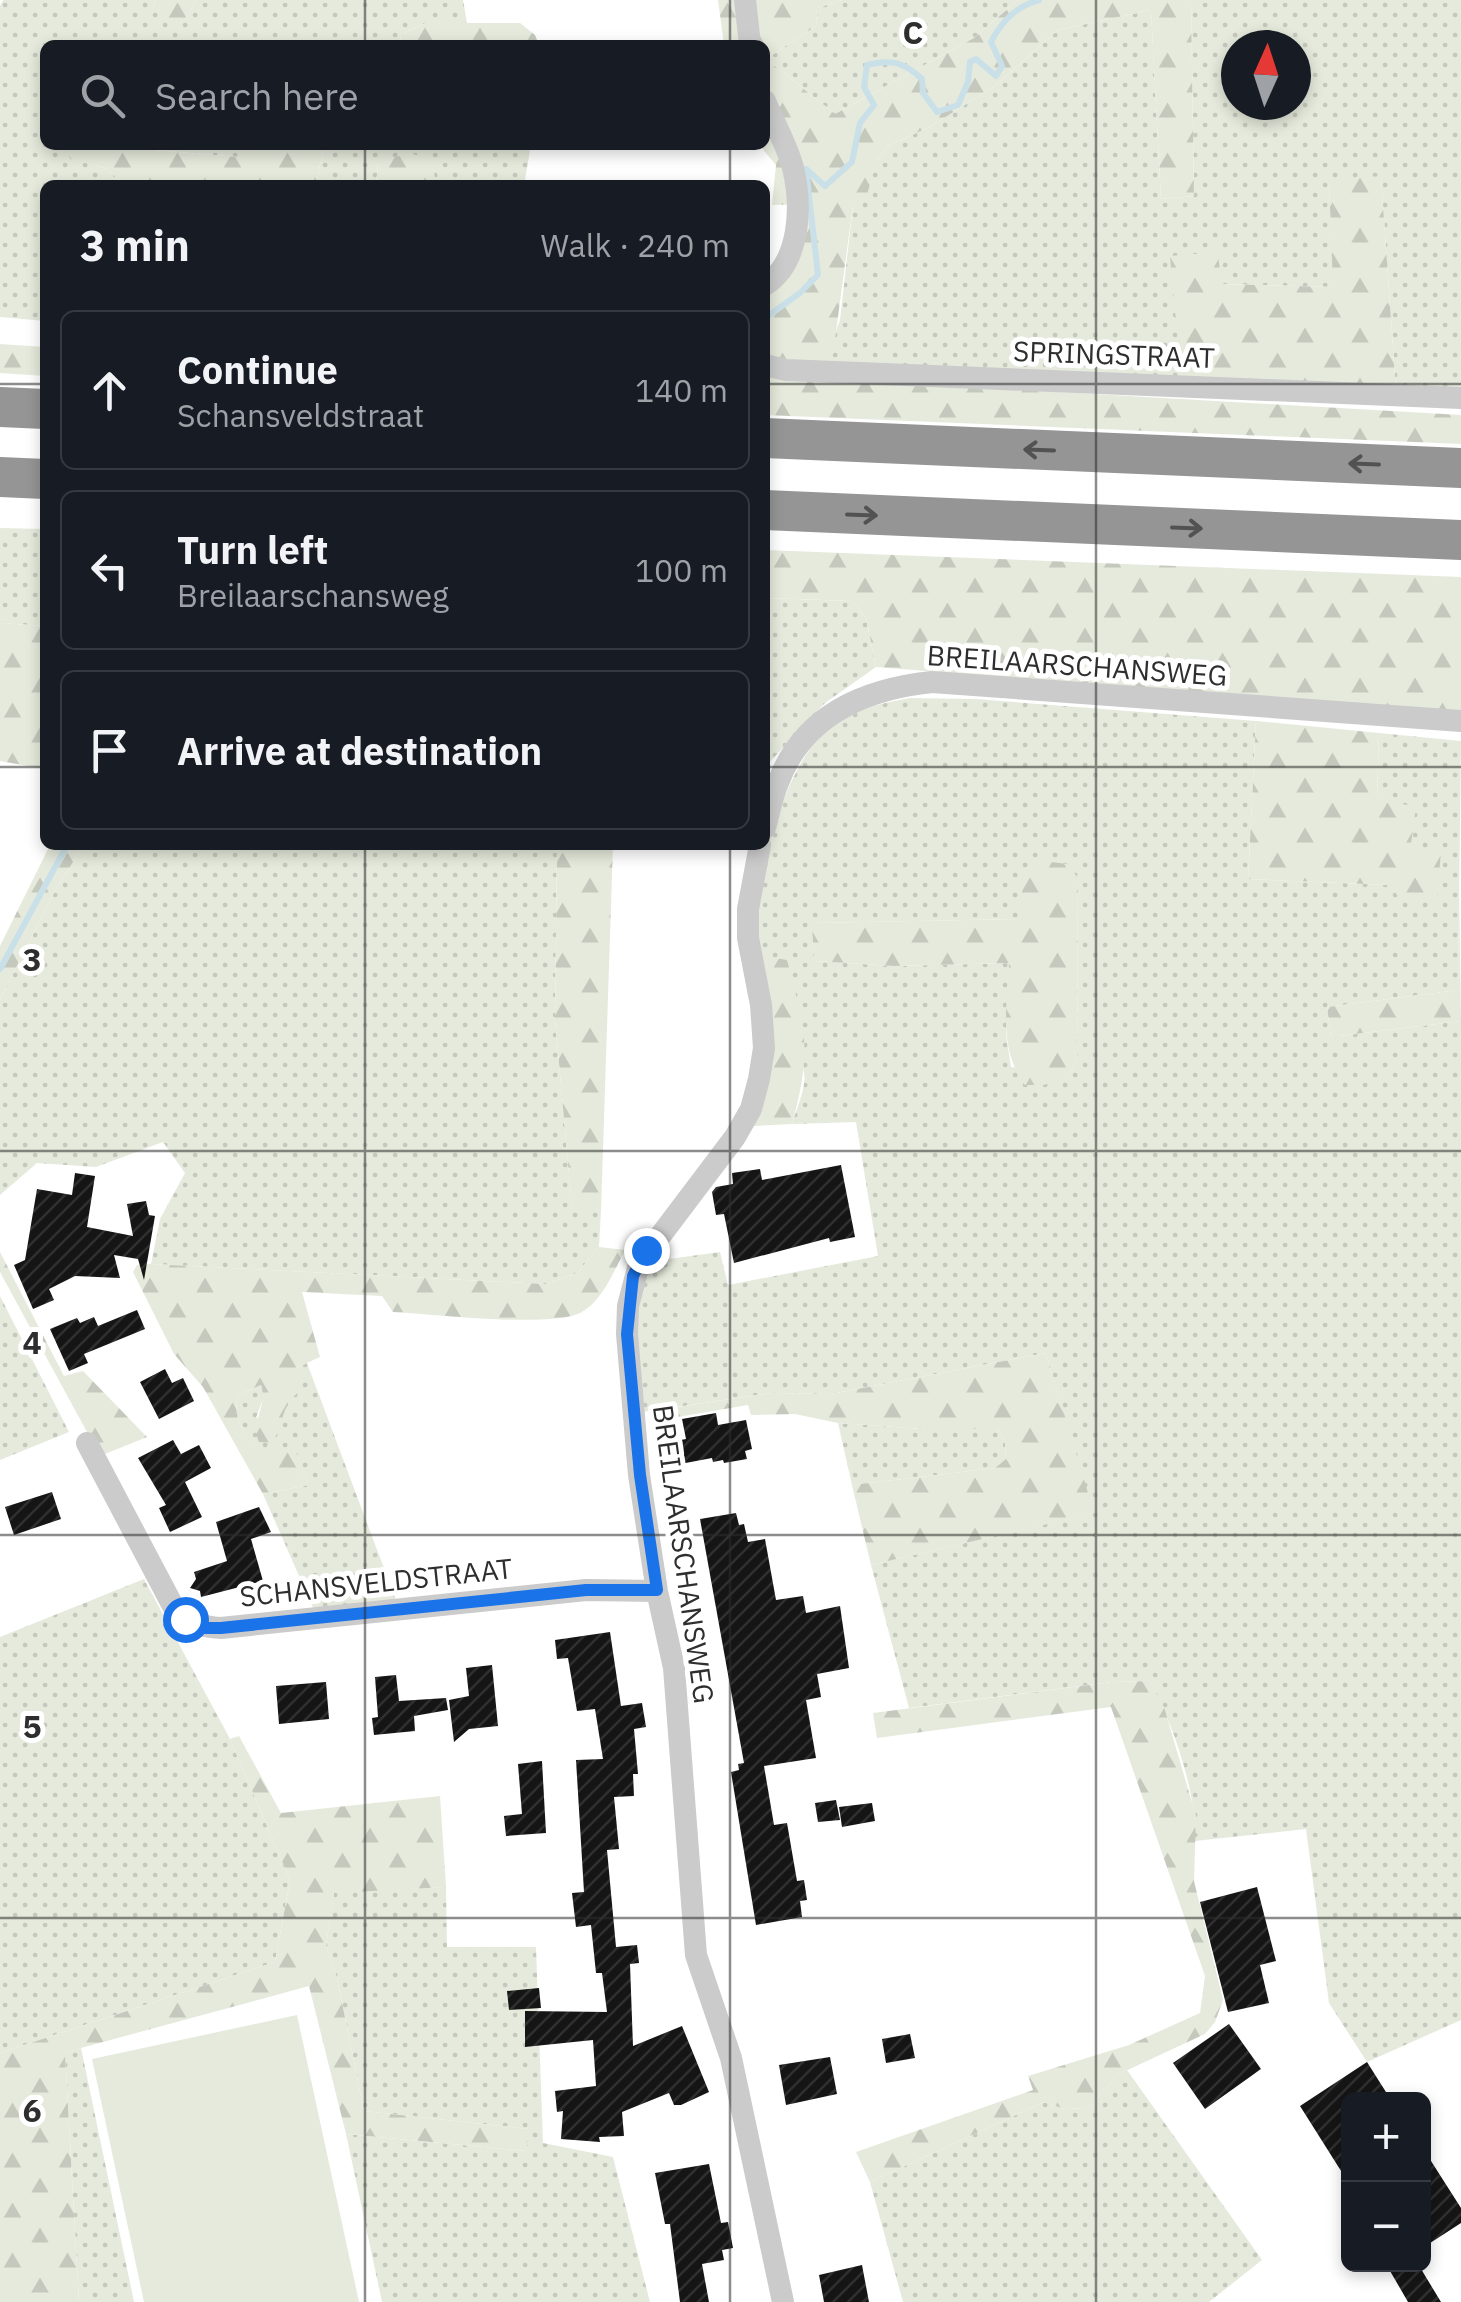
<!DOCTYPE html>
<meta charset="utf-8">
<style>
body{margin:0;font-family:"IBM Plex Sans",sans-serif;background:#242831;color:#f1f3f6}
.controls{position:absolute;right:30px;bottom:30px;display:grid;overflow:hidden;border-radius:15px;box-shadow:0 5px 15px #0003}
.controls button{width:90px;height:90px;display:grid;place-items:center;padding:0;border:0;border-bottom:2px solid #363941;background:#171b24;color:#f1f3f6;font:50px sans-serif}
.compass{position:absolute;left:1221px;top:30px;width:90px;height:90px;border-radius:50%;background:#171b24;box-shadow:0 5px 15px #0003;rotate:3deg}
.stop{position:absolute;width:30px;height:30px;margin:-22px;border:8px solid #1a73e8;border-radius:50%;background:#fff}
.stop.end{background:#1a73e8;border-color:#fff;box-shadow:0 2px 10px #0008}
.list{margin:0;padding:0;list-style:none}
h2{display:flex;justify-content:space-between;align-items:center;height:130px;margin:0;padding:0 40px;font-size:42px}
h2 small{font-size:32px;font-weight:400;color:#9ea1a6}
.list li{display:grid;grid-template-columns:65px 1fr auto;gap:30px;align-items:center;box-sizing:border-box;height:160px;margin:0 20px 20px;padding:0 20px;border:2px solid #363941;border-radius:15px}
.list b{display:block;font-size:38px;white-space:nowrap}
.list p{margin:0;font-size:32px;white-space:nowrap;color:#9ea1a6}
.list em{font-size:32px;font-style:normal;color:#9ea1a6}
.icon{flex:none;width:55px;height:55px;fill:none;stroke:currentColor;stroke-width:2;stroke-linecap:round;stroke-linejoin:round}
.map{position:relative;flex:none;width:1461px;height:2302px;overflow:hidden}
.search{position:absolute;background:#171b24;box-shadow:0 5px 15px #0003;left:40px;top:40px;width:730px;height:110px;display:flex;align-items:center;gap:25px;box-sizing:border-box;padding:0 35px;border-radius:15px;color:#9ea1a6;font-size:38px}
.panel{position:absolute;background:#171b24;box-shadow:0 5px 15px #0003;left:40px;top:180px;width:730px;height:670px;border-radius:15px}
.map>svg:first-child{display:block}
.grass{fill:url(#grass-dots);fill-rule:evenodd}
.forest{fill:url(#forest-firs)}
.garden{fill:#e5eadc}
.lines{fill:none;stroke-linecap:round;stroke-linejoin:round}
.stream{stroke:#cae0e8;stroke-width:6}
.building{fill:url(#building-hatch)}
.street{stroke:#cbcbcb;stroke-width:22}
.highway{stroke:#959595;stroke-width:40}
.oneway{stroke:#525252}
.route{stroke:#1a73e8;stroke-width:12}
.grid{fill:none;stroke:#2e2e2e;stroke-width:2.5;stroke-opacity:0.55}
.labels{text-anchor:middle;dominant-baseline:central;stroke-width:10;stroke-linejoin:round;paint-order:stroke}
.street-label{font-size:28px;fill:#2e2e2e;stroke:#fff}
.grid-label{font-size:32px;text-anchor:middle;font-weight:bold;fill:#2e2e2e;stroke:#fff;stroke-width:10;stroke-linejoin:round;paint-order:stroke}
</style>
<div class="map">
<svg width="1461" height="2302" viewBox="0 0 1461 2302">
<defs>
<pattern id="grass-dots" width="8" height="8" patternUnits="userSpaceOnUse" patternTransform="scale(2.5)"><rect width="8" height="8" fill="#e5eadc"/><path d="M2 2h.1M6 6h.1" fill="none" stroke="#c5c9bd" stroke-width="1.8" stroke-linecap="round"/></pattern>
<pattern id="forest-firs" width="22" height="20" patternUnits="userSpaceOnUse" patternTransform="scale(2.5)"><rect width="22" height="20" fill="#e5eadc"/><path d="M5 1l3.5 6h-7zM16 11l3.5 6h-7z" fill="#c5c9bd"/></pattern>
<pattern id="building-hatch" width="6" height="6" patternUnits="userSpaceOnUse" patternTransform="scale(2.5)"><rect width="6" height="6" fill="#151515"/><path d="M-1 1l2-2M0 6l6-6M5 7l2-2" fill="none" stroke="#2f2f2f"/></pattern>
</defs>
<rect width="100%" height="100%" fill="#fff"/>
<path class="grass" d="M3,0H156L153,8L186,19L196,0H463L467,23H426L401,34L400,45H45V145H68L71,159L105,168L125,185H45V321L0,317V6Z
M842,0H1018L974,38L835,114L766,59L816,26L817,8Z
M1191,0H1461V392L1396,390L1381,177L1329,182L1334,287L1220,284L1181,378L824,364L840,320L853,205L877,160L889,145L930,127L996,85L1058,30L1151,10L1161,199L1194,196ZM1236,45H1296V105H1236Z
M139,145H248L239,157L142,149Z
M324,145H531L524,185H436V181L378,163L376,185H316Z
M0,528L45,529V626L0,623Z
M765,598L852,601L866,618L876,667L825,703L765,767Z
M910,698L976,699L1256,721L1248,879L1389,885L1441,852L1410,851L1377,802L1379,733L1461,741L1458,990L1327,1007L1331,1037L1461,1021V2020L1367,2062L1329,2003L1306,1829L1195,1841C1197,1793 1173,1722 1149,1681L1112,1682L909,1708L871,1565L1093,1513L1046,1353L831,1394L771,1393L643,1412C639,1364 624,1303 654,1261L720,1252L728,1285L878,1256L856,1122L792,1124C796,1110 807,1087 804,1072C795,1031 765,993 756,951C745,897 785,760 831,726C854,709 883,703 910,698ZM1078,878L1077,1057L1070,1074L1011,1067L1006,1035L1010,963L894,966L814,961L813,923L1022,919Z
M84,845H557L555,1019L572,1207L601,1210L599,1247L577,1273L546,1284L151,1264L160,1219L185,1173L163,1142L96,1167L37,1163L0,1195V999L56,889Z
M0,1296L69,1432L0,1460Z
M307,1363L397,1603L314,1610L263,1494L308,1485L295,1451L256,1453C244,1433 232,1419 238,1395L261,1385L264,1396L256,1418L282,1415L296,1368Z
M838,1423L924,1429H998L1005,1441L1006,1459L995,1468L852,1485Z
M144,1579L230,1739L290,1880L275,1962L0,2053V1637Z
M446,1887L447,1947H536L543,2143L613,2157L650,2302H382L346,2134L526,2151L528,2129L364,2111L337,1978L326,1946L334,1892Z
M81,2048L134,2302H79L65,2053Z
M1127,2070L1262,2260L1209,2302H903L870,2182L1044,2102L1064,2109L1088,2108L1119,2074Z"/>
<path class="forest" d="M156,0H196L186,19L166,21L153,8Z
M718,0H842L817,8L816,26L766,59L835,114L974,38L1018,0H1191L1194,196L1161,199L1151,10L1058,30L996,85L930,127L889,145L877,160L866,198L853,205L833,354L824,364L816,365L765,355V293L803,204L772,205L776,165L759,145H765V45H724Z
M426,23H520L535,35L539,45H400L401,34Z
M68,145H139L142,149L238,157L248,145H324L316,185H125L105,168L70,159Z
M409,153L432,159L436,185H376L378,163Z
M1381,176L1396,390L1181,378L1170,256L1218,252L1221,284L1333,287L1329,181Z
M0,344L45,347V376L0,373Z
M765,375L1461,415V444L765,415Z
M765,550L1461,577V713L876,667L866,618L852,601L765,598Z
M0,623L45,626V769L0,761Z
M1256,721L1379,733L1377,801L1416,806L1410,851H1441L1437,899L1402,901L1389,885L1248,879Z
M50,845H84L56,889L0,999V946Z
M557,845H613L601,1210L572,1208L555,1019Z
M1035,860L1067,864L1078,878L1077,1057L1070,1074L1044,1085H1025C998,1049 1007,1005 1009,963L894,966L814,961L812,923L1021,919L1023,872Z
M1459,884L1461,1021L1331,1037L1327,1007L1458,990Z
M757,955L787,960C806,1032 812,1051 792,1124L754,1126Z
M599,1247L625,1250C614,1271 602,1302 580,1313C548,1328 433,1314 393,1312L382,1296L302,1292L320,1357L296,1368L301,1389C277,1412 287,1419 272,1443L259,1442C250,1421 268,1406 261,1385L238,1395C232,1419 244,1433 256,1452L295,1450L308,1485L263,1494L203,1387L174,1354L133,1272L137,1265L151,1264L546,1284L577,1273Z
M0,1252L64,1376L83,1371L147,1437L100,1456L0,1272Z
M1046,1353L1094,1513L871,1565L852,1485L995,1468L1006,1459L1005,1441L998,1429H924L838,1423L795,1414L751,1415L748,1405L654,1421L651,1411L771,1393L831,1394Z
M1149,1681L1164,1707L1196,1816L1194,1881L1223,2000L1215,2022L1205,2034L1119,2074L1088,2108L1064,2109L1044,2102L870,2182L856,2152L1033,2090L1028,2076L1129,2045L1200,2013L1205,1976L1111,1707L877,1738L873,1713L1112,1682Z
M239,1736L281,1813L440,1796L446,1887L334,1893L326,1946L337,1978L364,2111L529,2129L526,2151L346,2134L309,1986L81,2048L65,2053L79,2302H0V2053L275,1962L290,1880L230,1739Z"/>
<path class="garden" d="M297,2015L359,2302H144L92,2059Z"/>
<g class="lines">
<path class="stream" d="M765,318L800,293L818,275L806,169L825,186L852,162L860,123L874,105L864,87L867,65C891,59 904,62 922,79L923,93L937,112L958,105L968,82L970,62L976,59L996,76L1002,66L991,42C1001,22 1017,6 1039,0
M0,969L67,845"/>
</g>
<path class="building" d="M841,1165L855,1237L830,1242L829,1238L734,1263L724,1214L716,1215L712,1192L716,1187L733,1184L732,1173L760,1169L762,1180Z
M75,1173L95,1176L87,1227L133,1236L127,1204L146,1201L149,1215L155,1216L144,1280L138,1259L114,1255L120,1278L75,1276L49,1289L54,1300L33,1309L14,1265L25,1260L37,1189L72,1195Z
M137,1310L145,1329L84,1354L88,1363L69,1371L50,1329L77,1318L80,1323L94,1317L98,1326Z
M165,1369L172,1383L183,1378L194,1401L159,1419L140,1382Z
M716,1413L718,1425L746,1420L752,1449L745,1451L747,1459L724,1463L723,1460L713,1462L712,1458L659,1468L654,1445L686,1439L682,1419Z
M173,1440L181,1454L199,1445L211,1468L185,1482L202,1517L170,1532L159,1508L166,1505L138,1458Z
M52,1492L61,1519L14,1535L5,1507Z
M259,1507L271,1532L251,1539L263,1581L201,1597L200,1591L190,1588L196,1579L194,1572L227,1561L216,1522Z
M736,1513L739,1525L744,1524L748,1542L765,1539L776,1600L803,1596L806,1613L840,1606L849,1668L817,1674L821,1697L806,1700L816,1758L764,1766L774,1825L787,1823L797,1881L804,1880L807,1900L800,1901L802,1917L756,1925L731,1772L739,1770L738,1764L744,1763L700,1519Z
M610,1632L621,1706L642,1703L646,1727L634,1729L638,1774H633L634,1796L614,1797L619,1849L607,1850L616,1947L637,1945L639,1963L630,1964L633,2046L682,2026L709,2092L681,2105H674L669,2093L622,2112L624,2136L599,2137L600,2142L561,2139L563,2111L557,2112L555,2091L596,2086L593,2040L525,2047V2011L607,2012L602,1973H596L591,1925L576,1927L572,1893L584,1892L576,1760L603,1759L595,1709L577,1711L568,1658L557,1659L555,1640Z
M492,1665L498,1726L469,1729L454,1742L449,1700L469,1696L466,1668Z
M396,1675L399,1701L446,1698L448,1710L414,1716L415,1731L374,1735L372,1718L378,1717L375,1677Z
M326,1682L329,1719L279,1724L276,1686Z
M542,1761L546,1833L506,1836L504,1816L522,1814L518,1764Z
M836,1800L840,1820L818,1822L815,1803Z
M872,1803L875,1821L842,1827L839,1807Z
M1257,1887L1276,1961L1260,1965L1269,2003L1228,2012L1200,1902Z
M539,1988L541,2008L509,2010L507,1991Z
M1229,2024L1261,2069L1205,2109L1173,2063Z
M910,2034L915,2058L886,2063L882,2039Z
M830,2057L837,2094L786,2105L779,2065Z
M1367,2062L1391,2100H1348V2182L1300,2106Z
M1424,2150L1461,2208V2223L1424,2247Z
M709,2164L721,2223L728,2222L733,2248L722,2250L724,2260L702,2264L709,2302H680L670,2224H665L655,2173Z
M1386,2264H1418L1441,2302H1408Z
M862,2265L869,2302H824L819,2275Z"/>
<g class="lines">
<path class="street" d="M745,0L750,45
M765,101C774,123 787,145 793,168C802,205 801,262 765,285
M765,365L786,370L1461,398
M765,828C769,813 772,797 778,783C803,715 865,689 932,682L1461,721
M760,845L748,909V938L761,1005L764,1048L759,1079L751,1109L735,1137L639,1264L628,1306L627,1334L639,1475L657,1591L674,1668L696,1955L731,2058L783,2302
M87,1443L173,1606C187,1621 200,1627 221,1628L586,1590L657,1591"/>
<path class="highway" d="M0,407L45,409
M765,438L1461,468
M0,477L45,479
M765,510L1461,540"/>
</g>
<defs><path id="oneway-shaft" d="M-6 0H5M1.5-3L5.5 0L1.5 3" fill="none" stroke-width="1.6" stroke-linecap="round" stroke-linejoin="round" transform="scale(2.5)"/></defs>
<g class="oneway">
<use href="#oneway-shaft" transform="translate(1039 450) rotate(-178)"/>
<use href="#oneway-shaft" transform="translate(1364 464) rotate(-178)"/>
<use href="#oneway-shaft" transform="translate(862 515) rotate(2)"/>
<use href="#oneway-shaft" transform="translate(1187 528) rotate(2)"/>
</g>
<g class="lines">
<path class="route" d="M185,1619L204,1628H221L586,1590H657L640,1475L627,1334L633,1276L646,1250"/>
</g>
<path class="grid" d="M365,0V45M730,0V45M1096,0V2302M365,145V185M730,145V185M0,384H45M765,384H1461M0,767H45M765,767H1461M365,845V2302M730,845V2302M0,1151H1461M0,1535H1461M0,1918H1461"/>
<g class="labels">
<g class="street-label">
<text transform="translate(1114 354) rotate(2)">SPRINGSTRAAT</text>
<text transform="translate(1077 665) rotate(4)">BREILAARSCHANSWEG</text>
<text transform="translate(684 1554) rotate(82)">BREILAARSCHANSWEG</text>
<text transform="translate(376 1582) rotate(-6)">SCHANSVELDSTRAAT</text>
</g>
</g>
<g class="grid-label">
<text x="913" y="44">C</text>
<text x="32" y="971">3</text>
<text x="32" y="1354">4</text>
<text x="32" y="1738">5</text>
<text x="32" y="2122">6</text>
</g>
</svg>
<div class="controls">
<button>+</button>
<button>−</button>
</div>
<svg class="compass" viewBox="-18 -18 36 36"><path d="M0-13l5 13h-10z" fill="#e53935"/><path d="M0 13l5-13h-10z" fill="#9ea1a6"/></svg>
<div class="stop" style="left:185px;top:1619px"></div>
<div class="stop end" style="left:646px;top:1250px"></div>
<div class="search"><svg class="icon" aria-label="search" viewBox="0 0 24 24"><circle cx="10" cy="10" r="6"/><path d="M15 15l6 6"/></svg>Search here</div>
<section class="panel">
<h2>3 min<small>Walk · 240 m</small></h2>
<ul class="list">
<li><svg class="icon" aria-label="ahead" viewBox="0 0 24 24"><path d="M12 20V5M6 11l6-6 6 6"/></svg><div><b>Continue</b><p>Schansveldstraat</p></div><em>140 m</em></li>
<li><svg class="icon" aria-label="left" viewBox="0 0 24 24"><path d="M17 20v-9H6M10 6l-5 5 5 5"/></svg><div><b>Turn left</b><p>Breilaarschansweg</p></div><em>100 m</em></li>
<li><svg class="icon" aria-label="arrive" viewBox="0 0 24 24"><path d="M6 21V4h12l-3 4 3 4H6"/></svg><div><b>Arrive at destination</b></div></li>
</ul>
</section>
</div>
